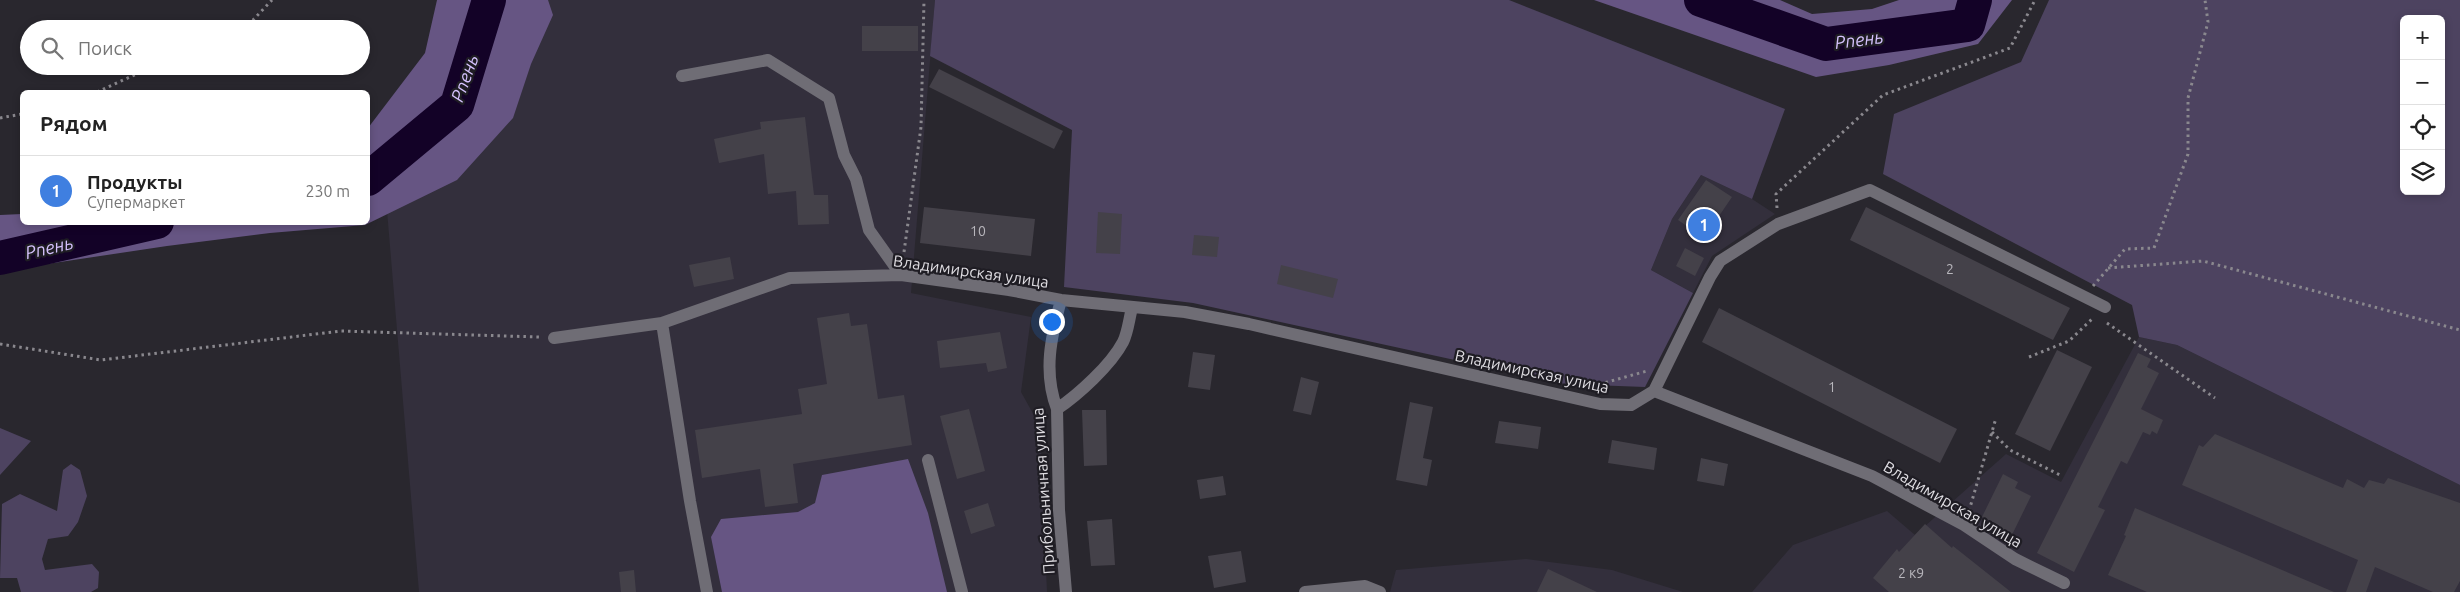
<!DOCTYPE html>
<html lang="ru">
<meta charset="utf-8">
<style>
body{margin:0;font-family:Ubuntu,sans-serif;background:#f6f6f6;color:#222}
.controls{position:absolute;right:15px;top:15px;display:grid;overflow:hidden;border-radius:8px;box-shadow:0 2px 8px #0003}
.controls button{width:45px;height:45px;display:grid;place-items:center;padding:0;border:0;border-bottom:1px solid #e0e0e0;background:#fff;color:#222;font:25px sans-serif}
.you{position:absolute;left:1051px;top:321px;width:18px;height:18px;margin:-12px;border:4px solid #fff;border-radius:50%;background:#1a73e8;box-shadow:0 0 0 8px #1a73e833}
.badge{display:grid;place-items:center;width:32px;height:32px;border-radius:50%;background:#0b8043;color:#fff;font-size:16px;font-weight:700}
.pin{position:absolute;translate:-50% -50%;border:2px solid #fff;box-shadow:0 1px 5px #0006}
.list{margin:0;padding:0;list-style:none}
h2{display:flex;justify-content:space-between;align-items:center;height:65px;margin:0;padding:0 20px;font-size:21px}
h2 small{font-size:16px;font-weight:400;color:#767676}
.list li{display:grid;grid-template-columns:32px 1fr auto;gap:15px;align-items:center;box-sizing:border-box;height:70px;padding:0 20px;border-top:1px solid #e0e0e0}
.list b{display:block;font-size:19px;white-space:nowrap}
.list p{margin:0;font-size:16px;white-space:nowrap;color:#767676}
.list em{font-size:16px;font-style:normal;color:#767676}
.icon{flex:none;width:28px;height:28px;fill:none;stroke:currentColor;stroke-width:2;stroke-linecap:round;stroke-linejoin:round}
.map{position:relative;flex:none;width:2460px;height:592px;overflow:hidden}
.search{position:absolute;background:#fff;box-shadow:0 2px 8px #0003;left:20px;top:20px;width:350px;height:55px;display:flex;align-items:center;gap:12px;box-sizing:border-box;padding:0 18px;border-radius:28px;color:#767676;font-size:19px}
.panel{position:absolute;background:#fff;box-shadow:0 2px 8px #0003;left:20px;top:90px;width:350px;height:135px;border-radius:8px}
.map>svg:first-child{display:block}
.built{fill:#332f3c}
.green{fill:#4d4360;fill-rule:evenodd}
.forest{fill:#665583}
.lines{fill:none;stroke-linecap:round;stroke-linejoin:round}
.river{stroke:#130227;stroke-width:34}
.building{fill:#444149}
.path{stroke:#8a888e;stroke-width:3;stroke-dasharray:2.5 4;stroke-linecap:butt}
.minor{stroke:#6f6d75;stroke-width:12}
.labels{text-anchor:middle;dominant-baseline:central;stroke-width:4.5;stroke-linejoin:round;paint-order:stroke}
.number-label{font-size:14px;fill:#b8b6bc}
.street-label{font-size:16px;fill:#dfdde2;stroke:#1f1d24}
.water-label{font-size:18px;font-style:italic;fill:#d5c2fd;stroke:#1f1d24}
</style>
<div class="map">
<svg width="2460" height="592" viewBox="0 0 2460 592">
<rect width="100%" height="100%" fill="#29272e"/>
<path class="built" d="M470,0H935L911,293L1031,317L1021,392L1040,426L1047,592H419L381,139Z
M1701,175L1752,199L1775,214L1712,256L1693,293L1651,270L1672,219Z
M2139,337L2177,345L2460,485V592H1752L1793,545L1887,511L1915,535L2006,454L2061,482Z
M1526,559L1612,570L1683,592H1390L1396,570Z"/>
<path class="green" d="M935,0H1509L1785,109L1752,199L1701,175L1672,219L1651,270L1693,293L1645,387L1565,384L1193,303L1064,287L1072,130L930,56Z
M2049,0H2460V485L2177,345L2139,337L2132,305L1883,174L1894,114L2021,62ZM2404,19H2441V191H2404Z
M0,428L31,441L0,475Z
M71,464L80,470L87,496L78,522L68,536L48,539L42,559L45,570L92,564L99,572L98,588L91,592H21L17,578H0L2,504L20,494L57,511L63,470Z"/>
<path class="forest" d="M437,0H548L553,15L531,64L513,118L457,180L365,225L270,233L167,246L0,271V215L22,214V222H368V128L425,53Z
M1594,0H1780L1812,14L1872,9L1899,0H2012L1978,44L1889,65L1816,77Z
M908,459L928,513L947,592H722L711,537L721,519L798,512L815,503L822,475Z"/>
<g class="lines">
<path class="river" d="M1701,0L1826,44L1968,25L1975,0
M368,179L457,105L489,0
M0,258L157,222"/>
</g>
<path class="building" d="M862,26H918V51H862Z
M939,69L1063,131L1054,149L929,87Z
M805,117L814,195H828L829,224L798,225L796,191L768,194L764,154L719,163L714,139L761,129L760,122Z
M1706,180L1732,197L1704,238L1678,220Z
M924,207L1035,219L1031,256L920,243Z
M1866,207L2070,308L2053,340L1850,240Z
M1098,212L1122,214L1120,254L1096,253Z
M1194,235L1219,237L1217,257L1192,255Z
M1685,248L1704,258L1695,276L1676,266Z
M730,257L734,279L694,287L689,265Z
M1281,265L1338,279L1333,298L1277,284Z
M1719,308L1957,429L1940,463L1702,342Z
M849,313L851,326L867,324L878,399L904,395L912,445L793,464L798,503L765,507L760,469L702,478L695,430L802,414L798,389L827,384L817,318Z
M1000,332L1007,368L988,372L986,363L940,368L937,341Z
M2057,350L2092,367L2050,451L2015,434Z
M1193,352L1215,355L1210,390L1188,387Z
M2138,353L2151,359L2147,367L2159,373L2141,409L2163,420L2157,434L2152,431L2150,435L2143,432L2127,464L2121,461L2098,507L2105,510L2074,572L2037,553Z
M1301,377L1319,382L1311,415L1293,411Z
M1410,402L1433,407L1423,458L1432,460L1427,486L1396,480Z
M969,409L985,471L957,479L940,416Z
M1082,410H1106L1107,465L1084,466Z
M1499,421L1541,427L1538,449L1495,443Z
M2215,434L2343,488L2347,479L2364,488L2369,480L2384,484L2388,478L2460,503V581L2454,592H2433L2375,567L2366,592H2346L2358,560L2182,485L2199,445L2203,447Z
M1612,440L1657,448L1654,470L1608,463Z
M1701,458L1728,464L1724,486L1697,481Z
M2003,474L2018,482L2015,488L2031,496L2009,541L1992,533L1996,524L1982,517Z
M1223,476L1226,495L1200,499L1197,480Z
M988,503L995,526L971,534L964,511Z
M2135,508L2334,592H2147L2108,575L2126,536L2124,535Z
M1112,519L1115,565L1091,566L1087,521Z
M1925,524L1952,548L1953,546L2011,592H1889L1873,578L1897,549L1899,552Z
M1241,551L1246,582L1214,588L1208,556Z
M1548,569L1597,592H1537Z
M634,570L636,592H621L619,572Z"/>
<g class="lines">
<path class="path" d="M235,29L253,20L272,0
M97,92L154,66
M0,118L22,114
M1777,208L1776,194L1883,95L2010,48L2035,0
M904,252L921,127L924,0
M2108,268L2203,261L2460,330
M2093,286L2125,249L2154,248L2188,154V98L2208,22L2205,0
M2107,323L2215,398
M0,344L101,360L341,331L539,337
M2029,357L2069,341L2093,318
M1593,386L1647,371
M1992,432L2010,450L2060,475
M1969,511L1996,418"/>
<path class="minor" d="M682,76L768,60L829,98L844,155L856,179L869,230L901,275
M1061,300C1051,337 1043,372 1057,409L1059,510L1066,592
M662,323L690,501L707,592
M554,338L662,323L790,278L901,275L1009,290L1061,300L1185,312L1249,324L1600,404L1631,405L1654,391
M1654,391L1710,277L1720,261L1778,224L1870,190L2105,307
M1654,391L1872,476L1964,525L2015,559L2064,583
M1057,409C1078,395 1111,365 1123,342C1128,332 1129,319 1132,308
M928,460L962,592
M1305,592L1365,586L1380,592"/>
</g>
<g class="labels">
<g class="number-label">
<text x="978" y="231">10</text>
<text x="1950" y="269">2</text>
<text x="1832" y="387">1</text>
<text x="1911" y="573">2 к9</text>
</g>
<g class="street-label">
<text transform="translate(971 271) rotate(8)">Владимирская улица</text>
<text transform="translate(1532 371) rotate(12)">Владимирская улица</text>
<text transform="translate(1043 491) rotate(-94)">Прибольничная улица</text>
<text transform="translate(1953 504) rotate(30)">Владимирская улица</text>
</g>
<g class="water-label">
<text transform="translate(1859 39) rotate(-7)">Рпень</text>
<text transform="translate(464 78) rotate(-70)">Рпень</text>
<text transform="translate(49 247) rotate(-13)">Рпень</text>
</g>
</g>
</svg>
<div class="controls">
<button>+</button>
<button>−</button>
<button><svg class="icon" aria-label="locate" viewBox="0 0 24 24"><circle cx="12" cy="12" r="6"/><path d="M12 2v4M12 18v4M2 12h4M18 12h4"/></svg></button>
<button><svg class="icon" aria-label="layers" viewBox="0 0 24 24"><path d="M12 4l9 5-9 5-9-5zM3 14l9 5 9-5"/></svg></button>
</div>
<div class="you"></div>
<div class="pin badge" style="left:1704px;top:225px;background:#3f7fe0">1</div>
<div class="search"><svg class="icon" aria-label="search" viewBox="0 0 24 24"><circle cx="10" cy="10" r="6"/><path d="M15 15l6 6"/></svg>Поиск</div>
<section class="panel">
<h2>Рядом<small></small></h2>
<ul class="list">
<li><span class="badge" style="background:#3f7fe0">1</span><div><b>Продукты</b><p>Супермаркет</p></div><em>230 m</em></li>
</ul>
</section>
</div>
